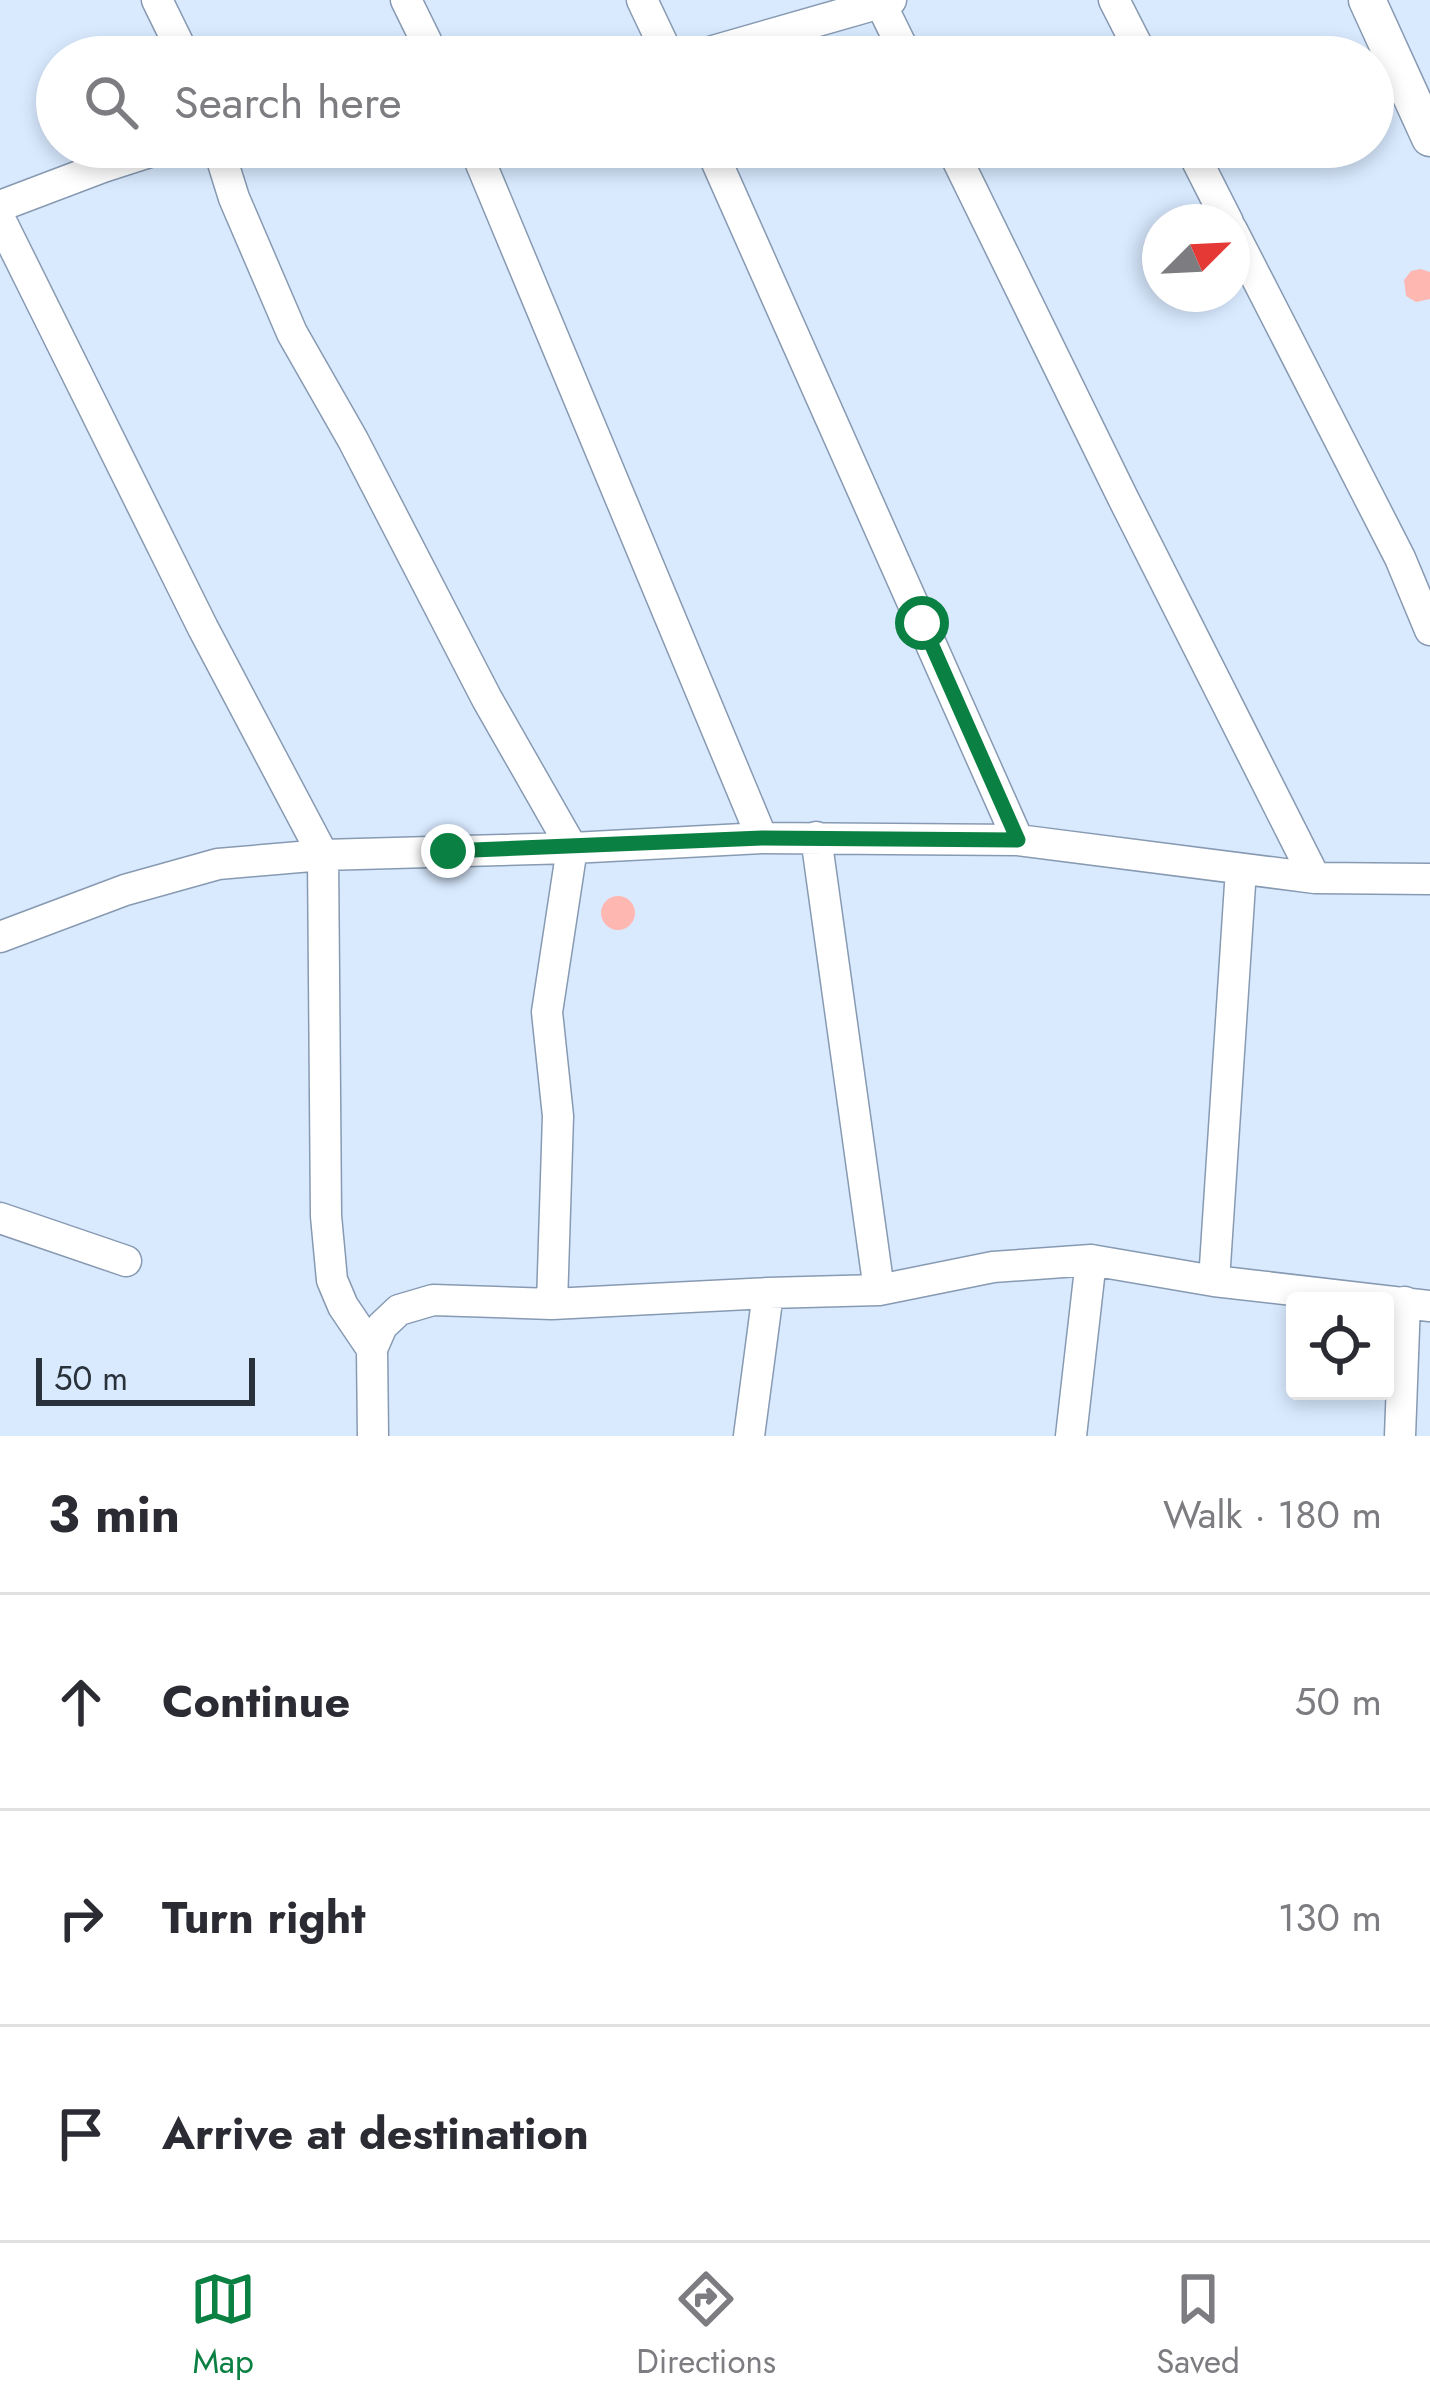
<!DOCTYPE html>
<meta charset="utf-8">
<style>
body{margin:0;font-family:Jost,sans-serif;background:#f7f7f7;color:#2b2b33}
.controls{position:absolute;right:36px;bottom:36px;display:grid;overflow:hidden;border-radius:12px;box-shadow:0 6px 18px #0003}
.controls button{width:108px;height:108px;display:grid;place-items:center;padding:0;border:0;border-bottom:3px solid #e1e1e2;background:#fff;color:#2b2b33;font:60px sans-serif}
.compass{position:absolute;left:1142px;top:204px;width:108px;height:108px;border-radius:50%;background:#fff;box-shadow:0 6px 18px #0003;rotate:66deg}
.scale{position:absolute;left:36px;bottom:30px;width:219px;box-sizing:border-box;padding-left:12px;border:6px solid #29313b;border-top:0;font-size:33px;line-height:42px;white-space:nowrap;color:#29313b;-webkit-text-stroke:9px #d9eaff;paint-order:stroke}
.stop{position:absolute;width:36px;height:36px;margin:-27px;border:9px solid #0b8043;border-radius:50%;background:#fff}
.stop.end{background:#0b8043;border-color:#fff;box-shadow:0 3px 12px #0008}
.list{margin:0;padding:0;list-style:none}
h2{display:flex;justify-content:space-between;align-items:center;height:156px;margin:0;padding:0 48px;font-size:51px}
h2 small{font-size:39px;font-weight:400;color:#7c7c81}
.list li{display:grid;grid-template-columns:78px 1fr auto;gap:36px;align-items:center;box-sizing:border-box;height:216px;padding:0 48px;border-top:3px solid #e1e1e2}
.list b{display:block;font-size:45px;white-space:nowrap}
.list em{font-size:39px;font-style:normal;color:#7c7c81}
.icon{flex:none;width:66px;height:66px;fill:none;stroke:currentColor;stroke-width:2;stroke-linecap:round;stroke-linejoin:round}
.map{position:relative;flex:none;width:1430px;height:1436px;overflow:hidden}
.search{position:absolute;background:#fff;box-shadow:0 6px 18px #0003;left:36px;right:36px;top:36px;height:132px;display:flex;align-items:center;gap:30px;box-sizing:border-box;padding:0 42px;border-radius:66px;color:#7c7c81;font-size:45px}
.sheet{height:804px;background:#fff}
nav{display:flex;justify-content:space-around;align-items:center;box-sizing:border-box;height:168px;border-top:3px solid #e1e1e2;background:#fff;font-size:33px;color:#7c7c81}
nav a{display:grid;justify-items:center;gap:6px}
nav .on{color:#0b8043}
.map>svg:first-child{display:block}
.building{fill:#feb8b1}
.lines{fill:none;stroke-linecap:round;stroke-linejoin:round}
.minor-casing{stroke:#879ab2;stroke-width:33}
.tertiary-casing{stroke:#879ab2;stroke-width:39}
.minor{stroke:#fff;stroke-width:30}
.tertiary{stroke:#fff;stroke-width:36}
.route{stroke:#0b8043;stroke-width:15}
</style>
<div class="map">
<svg width="1430" height="1436" viewBox="0 0 1430 1436">
<rect width="100%" height="100%" fill="#d9eaff"/>
<path class="building" d="M1421,269L1430,272V299L1416,302L1406,296L1404,280L1411,271Z
M601 913a17 17 0 1 1 34 0a17 17 0 1 1-34 0Z"/>
<g class="lines">
<defs>
<path id="minor" d="M157,0L185,57
M406,0L434,57
M642,0L669,57
M879,0L907,57
M1114,0L1143,57
M692,57L891,0
M218,147L234,198L292,333L353,440L487,699L572,848L547,1012L558,1116L552,1304
M474,147L762,838
M710,147L1018,840
M951,147L1123,498L1315,878
M1190,147L1228,222
M0,206L103,167L165,147
M0,219L203,628L323,855L326,1216L332,1280L343,1306L372,1349
M1232,230L1400,558L1430,630
M816,837L879,1290
M0,937L125,890L218,864L323,855L572,848L762,838L1018,840L1315,878L1430,879
M0,1218L126,1261
M1214,1281L1241,869
M373,1436L372,1349L382,1326L399,1310L433,1300L552,1304L768,1293L879,1290L993,1267L1091,1260L1214,1281L1430,1306
M749,1436L768,1293
M1071,1436L1091,1260
M1400,1436L1405,1302"/>
<path id="tertiary" d="M1367,0L1430,138"/>
</defs>
<use href="#minor" class="minor-casing"/>
<use href="#tertiary" class="tertiary-casing"/>
<use href="#minor" class="minor"/>
<use href="#tertiary" class="tertiary"/>
</g>
<g class="lines">
<path class="route" d="M448,851L762,838L1018,840L922,623"/>
</g>
</svg>
<div class="controls">
<button><svg class="icon" aria-label="locate" viewBox="0 0 24 24"><circle cx="12" cy="12" r="6"/><path d="M12 2v4M12 18v4M2 12h4M18 12h4"/></svg></button>
</div>
<svg class="compass" viewBox="-18 -18 36 36"><path d="M0-13l5 13h-10z" fill="#e53935"/><path d="M0 13l5-13h-10z" fill="#7c7c81"/></svg>
<div class="scale">50 m</div>
<div class="stop" style="left:922px;top:623px"></div>
<div class="stop end" style="left:448px;top:851px"></div>
<div class="search"><svg class="icon" aria-label="search" viewBox="0 0 24 24"><circle cx="10" cy="10" r="6"/><path d="M15 15l6 6"/></svg>Search here</div>
</div>
<section class="sheet">
<h2>3 min<small>Walk · 180 m</small></h2>
<ul class="list">
<li><svg class="icon" aria-label="ahead" viewBox="0 0 24 24"><path d="M12 20V5M6 11l6-6 6 6"/></svg><div><b>Continue</b></div><em>50 m</em></li>
<li><svg class="icon" aria-label="right" viewBox="0 0 24 24"><path d="M7 20v-9h11M14 6l5 5-5 5"/></svg><div><b>Turn right</b></div><em>130 m</em></li>
<li><svg class="icon" aria-label="arrive" viewBox="0 0 24 24"><path d="M6 21V4h12l-3 4 3 4H6"/></svg><div><b>Arrive at destination</b></div></li>
</ul>
</section>
<nav>
<a class="on"><svg class="icon" aria-label="map" viewBox="0 0 24 24"><path d="M3 6l6-2 6 2 6-2v14l-6 2-6-2-6 2zM9 4v14M15 6v14"/></svg>Map</a>
<a><svg class="icon" aria-label="directions" viewBox="0 0 24 24"><path d="M12 3l9 9-9 9-9-9zM9 14v-3h6M13 9l2 2-2 2"/></svg>Directions</a>
<a><svg class="icon" aria-label="saved" viewBox="0 0 24 24"><path d="M7 4h10v16l-5-4-5 4z"/></svg>Saved</a>
</nav>
